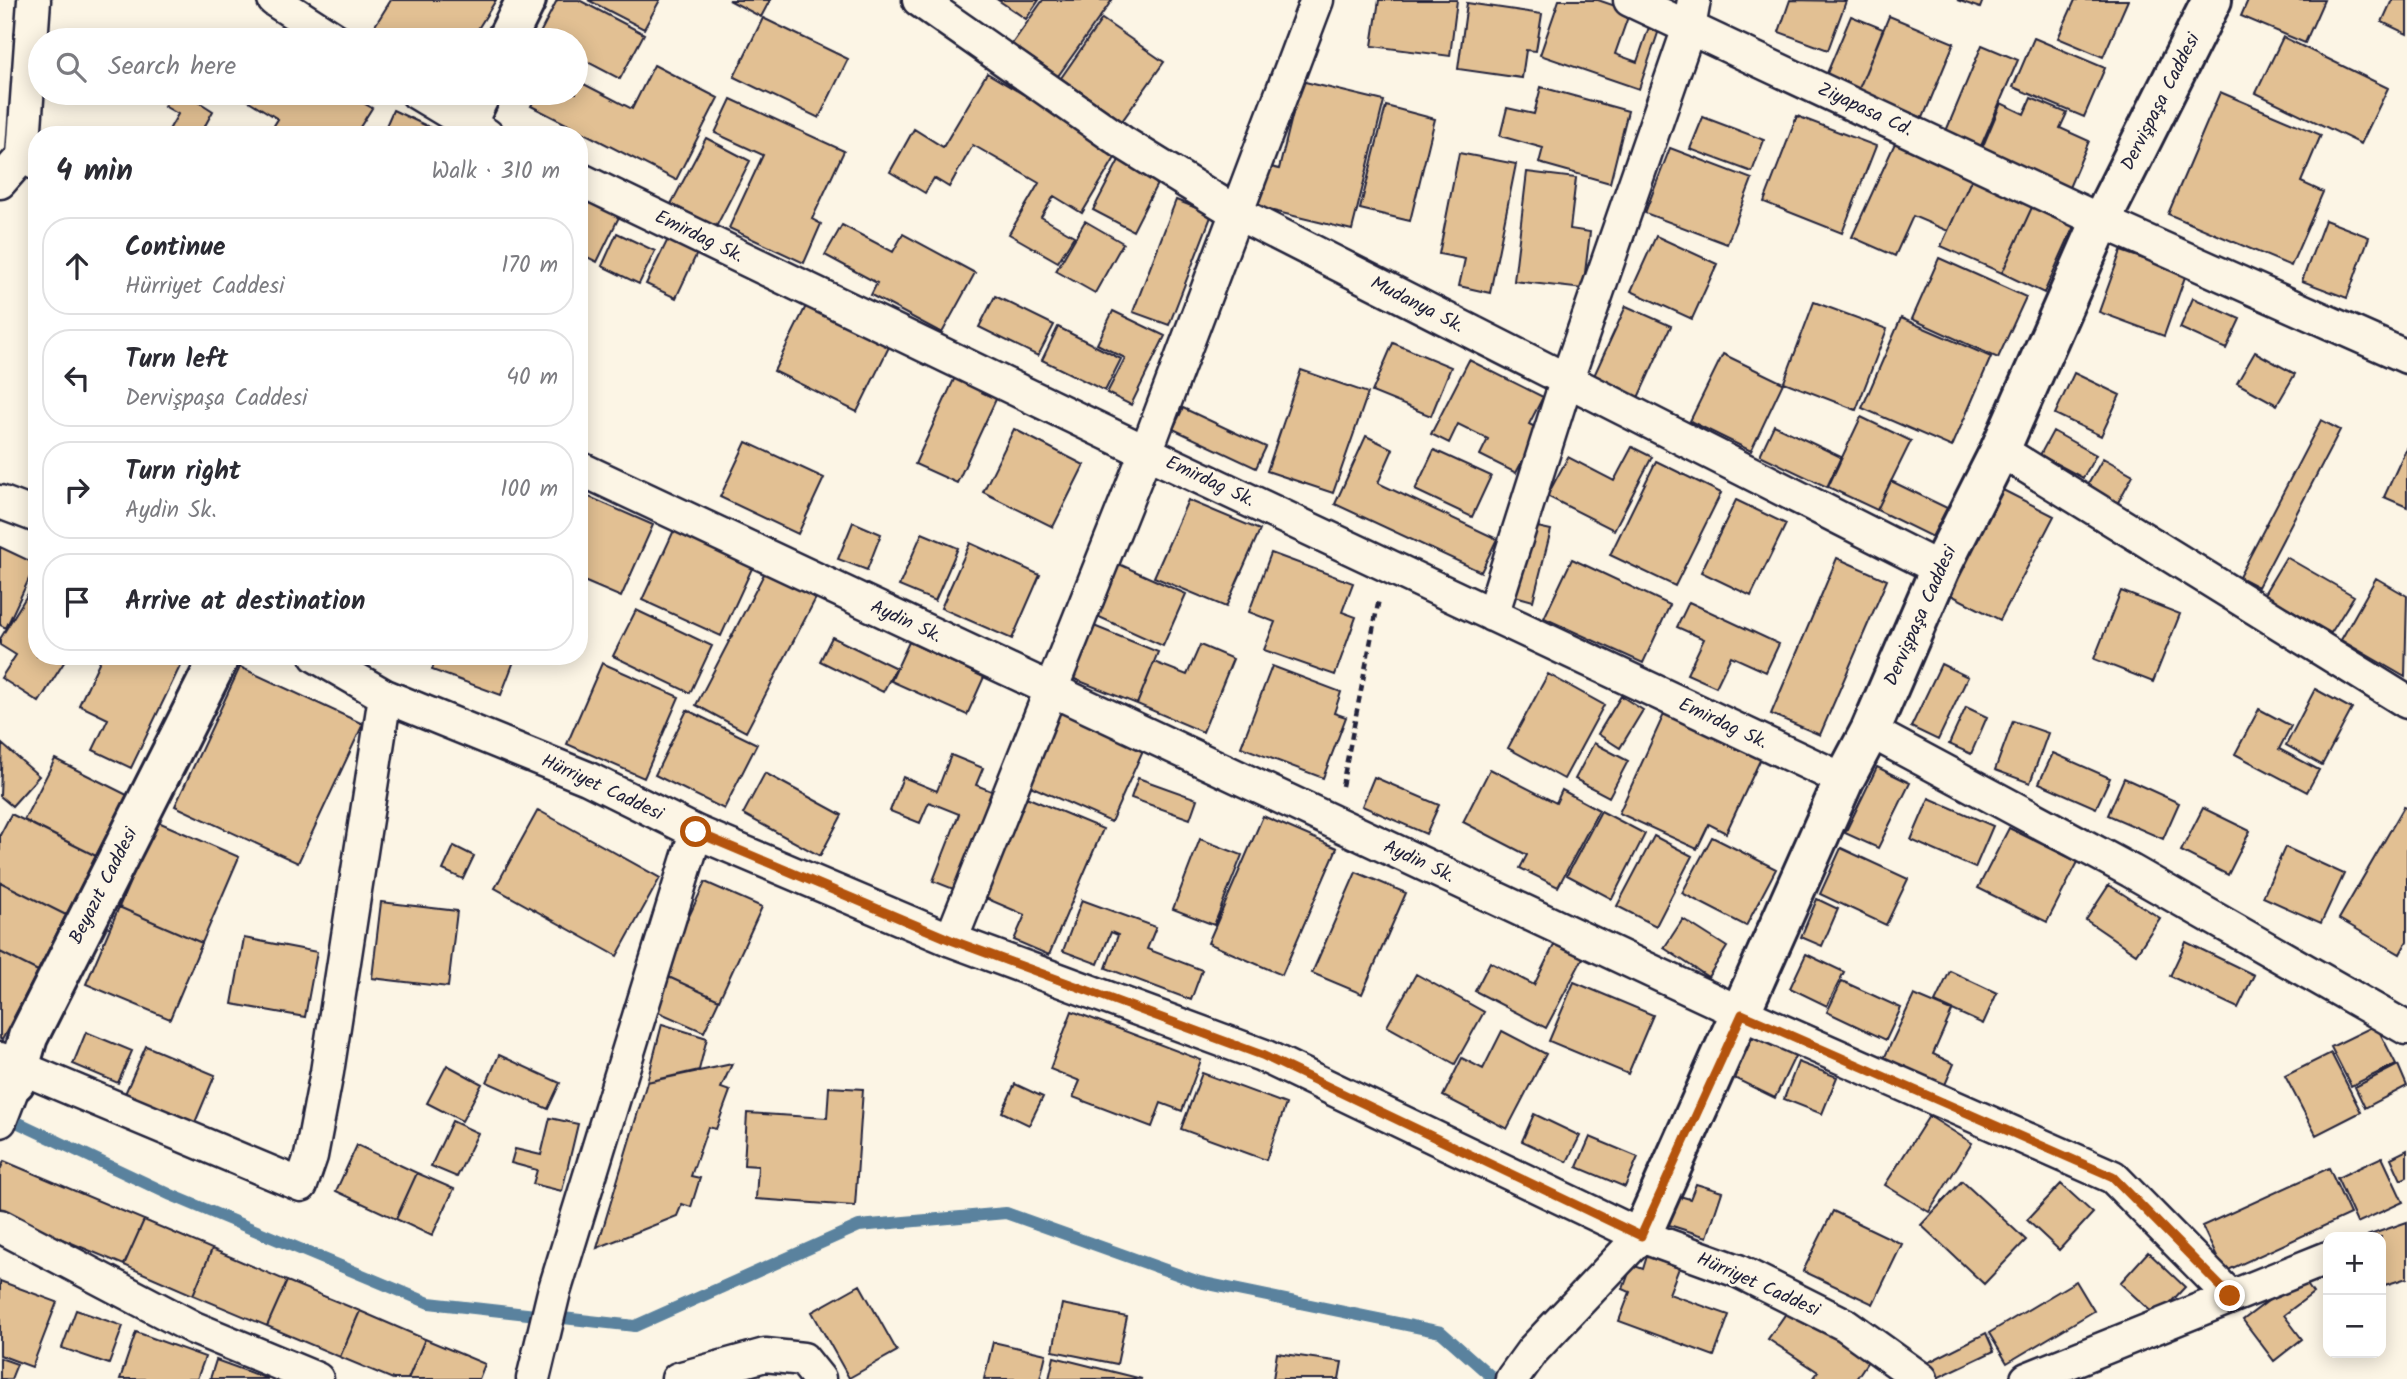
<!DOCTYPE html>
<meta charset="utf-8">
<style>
body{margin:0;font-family:Kalam,sans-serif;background:#f7f7f7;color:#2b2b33}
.controls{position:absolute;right:21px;bottom:21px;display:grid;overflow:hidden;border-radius:14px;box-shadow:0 4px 18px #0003}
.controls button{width:63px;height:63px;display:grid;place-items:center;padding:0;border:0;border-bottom:2px solid #e1e1e2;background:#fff;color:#2b2b33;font:35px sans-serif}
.stop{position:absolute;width:21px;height:21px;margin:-16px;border:5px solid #b45309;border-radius:50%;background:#fff}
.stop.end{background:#b45309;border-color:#fff;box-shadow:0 2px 7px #0008}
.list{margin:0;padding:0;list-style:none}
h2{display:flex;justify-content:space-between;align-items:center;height:91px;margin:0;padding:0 28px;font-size:30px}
h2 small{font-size:23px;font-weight:400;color:#7c7c81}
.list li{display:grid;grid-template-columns:46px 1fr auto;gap:21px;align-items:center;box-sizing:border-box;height:98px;margin:0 14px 14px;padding:0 14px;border:2px solid #e1e1e2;border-radius:28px}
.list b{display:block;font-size:26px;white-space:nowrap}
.list p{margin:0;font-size:23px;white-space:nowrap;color:#7c7c81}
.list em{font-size:23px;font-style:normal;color:#7c7c81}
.icon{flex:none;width:38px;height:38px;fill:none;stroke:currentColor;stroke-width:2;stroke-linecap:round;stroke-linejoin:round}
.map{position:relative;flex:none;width:2407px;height:1379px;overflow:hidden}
.search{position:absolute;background:#fff;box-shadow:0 4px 18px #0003;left:28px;top:28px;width:560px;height:77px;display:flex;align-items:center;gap:18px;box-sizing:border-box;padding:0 24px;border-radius:38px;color:#7c7c81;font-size:26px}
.panel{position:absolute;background:#fff;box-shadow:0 4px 18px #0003;left:28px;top:126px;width:560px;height:539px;border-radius:28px}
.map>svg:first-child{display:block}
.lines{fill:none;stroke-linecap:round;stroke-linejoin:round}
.stream{stroke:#5a829e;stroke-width:12}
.building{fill:#e2c093;stroke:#22223b;stroke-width:2}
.minor-casing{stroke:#22223b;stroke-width:37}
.tertiary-casing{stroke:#22223b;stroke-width:44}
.path{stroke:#22223b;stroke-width:4.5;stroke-dasharray:7 5;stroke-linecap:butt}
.minor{stroke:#fcf5e5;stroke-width:32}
.tertiary{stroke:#fcf5e5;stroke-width:38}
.route{stroke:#b45309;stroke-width:9}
.labels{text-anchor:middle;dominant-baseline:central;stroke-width:5;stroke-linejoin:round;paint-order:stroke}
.street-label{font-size:19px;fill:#22223b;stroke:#fcf5e5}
</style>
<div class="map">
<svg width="2407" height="1379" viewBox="0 0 2407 1379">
<rect width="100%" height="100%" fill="#fcf5e5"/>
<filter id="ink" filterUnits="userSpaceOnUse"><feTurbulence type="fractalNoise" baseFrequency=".0143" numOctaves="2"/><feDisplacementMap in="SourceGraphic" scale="14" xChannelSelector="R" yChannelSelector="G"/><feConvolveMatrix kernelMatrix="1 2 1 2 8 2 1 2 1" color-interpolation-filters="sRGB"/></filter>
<g filter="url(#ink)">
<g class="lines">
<path class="stream" d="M2,1115L171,1195L429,1303L635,1326L859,1226L1006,1213L1199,1282L1441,1332L1494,1379"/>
</g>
<path class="building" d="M391,0H496L471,40H366Z
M557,0H579L644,34L620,79L576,56V40H545L538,37Z
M588,0H660L644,29Z
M729,0H770L761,17Z
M998,0H1039L1026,19Z
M1043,0H1112L1058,76L1012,44Z
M1379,0H1457L1450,56L1372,46Z
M1559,0H1598L1630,11L1615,54L1637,62L1650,24L1660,27L1639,89L1540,55Z
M1790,0L1846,1L1828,50L1779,32Z
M1957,0H1983L1980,8Z
M2075,0H2128L2103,57L2058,38Z
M2248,0H2324L2305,43L2241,16Z
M2392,0H2407V34L2382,22Z
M1467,3L1542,14L1536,51L1526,50L1522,78L1458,69Z
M1851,16L1883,29L1858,91L1825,78Z
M1889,16L1954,43L1923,118L1858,91Z
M763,18L848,59L819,118L734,77Z
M1102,19L1164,62L1122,121L1061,78Z
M2283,37L2388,88L2361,144L2256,93Z
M2034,38L2105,68L2084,117L2013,87Z
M1982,45L2018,60L1981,146L1946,131Z
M654,65L718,98L676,180L531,106L538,93H576V80L632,109Z
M987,73L1119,151L1082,213L1054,196L1041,217L1074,236L1058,262L1009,234L1039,183L973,145L949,187L934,178L925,193L890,172L914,129L943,147Z
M1301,81L1384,101L1352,230L1257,207L1267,166L1279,169Z
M1541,87L1628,111L1610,183L1539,163L1543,148L1500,136L1507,108L1534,114Z
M2220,92L2321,135L2301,182L2323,192L2291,266L2168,214Z
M172,93H205L199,102L213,111L200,135H166L178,114L164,106Z
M236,93H346L372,108L355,135H268L278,119Z
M2031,98L2067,113L2060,128L2089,141L2068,190L1980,153L2001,103L2024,114Z
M731,99L844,151L812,219L821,224L804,263L729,228L763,155L715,133Z
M1386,106L1435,119L1410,221L1360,209Z
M393,110L446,135H382Z
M1797,116L1876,146L1842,233L1764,202Z
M1703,117L1764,140L1752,172L1690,149Z
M706,138L750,161L716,227L671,204Z
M1895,143L1972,178L1948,231L1913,216L1895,256L1852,237Z
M1670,148L1752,179L1727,244L1645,213Z
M1459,153L1516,164L1490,293L1459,286L1465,259L1439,254Z
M1119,160L1159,180L1133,231L1093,210Z
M1527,172L1576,178L1570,229L1590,232L1583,289L1514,281Z
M1972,178L2033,205L2002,273L1941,246Z
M579,193L621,213L597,262L579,253Z
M1176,200L1212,214L1169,325L1133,312Z
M2033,205L2075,224L2044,293L2002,273Z
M2325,220L2369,237L2347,298L2302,281Z
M1085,221L1123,243L1095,293L1056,271Z
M842,225L893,252L903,234L975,273L942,333L871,295L877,283L825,255Z
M617,233L655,251L639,284L602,266Z
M671,233L700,247L676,298L646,284Z
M1656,236L1717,264L1692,319L1631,291Z
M2121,251L2186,274L2164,336L2099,312Z
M1939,258L2026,297L1998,358L1912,319Z
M995,296L1054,325L1038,356L979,327Z
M2193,298L2240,319L2226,349L2180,328Z
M1814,302L1887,329L1856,410L1784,382Z
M807,304L890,345L857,412L774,371Z
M1626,306L1671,326L1637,400L1592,380Z
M1113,311L1165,336L1131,405L1107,393L1125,358L1097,344Z
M1901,318L1991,357L1952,447L1862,408Z
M1058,327L1121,359L1105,391L1042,360Z
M1393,343L1451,367L1431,416L1372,392Z
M2255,352L2295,374L2277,405L2237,383Z
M1723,354L1783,383L1751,451L1690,421Z
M1469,360L1543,397L1529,424L1539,429L1516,473L1480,455L1488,439L1458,424L1449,443L1431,434Z
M1301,370L1368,393L1333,493L1267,471Z
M2074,373L2120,395L2101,436L2055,414Z
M956,375L998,395L957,483L915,464Z
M1183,408L1266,447L1256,468L1173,429Z
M1861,417L1911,441L1877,510L1828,487Z
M2321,420L2340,430L2258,587L2239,577Z
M1774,425L1841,457L1827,487L1760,455Z
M1014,429L1084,465L1053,527L983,492Z
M2053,431L2096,455L2083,478L2040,455Z
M1366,436L1393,449L1378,483L1497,539L1481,572L1335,504Z
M746,442L824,478L798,534L720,497Z
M1632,447L1652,457L1614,530L1547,496L1568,457L1614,481Z
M2407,447V507L2384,497Z
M1434,450L1491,476L1472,517L1415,490Z
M2103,458L2133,475L2116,506L2086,488Z
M1656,461L1721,493L1675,586L1610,555Z
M1891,481L1947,508L1932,537L1877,510Z
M2003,490L2054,516L2000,620L1949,594Z
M587,496L653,525L621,597L579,579V514Z
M1188,500L1260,530L1226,607L1154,577Z
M1736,500L1786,524L1751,596L1701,572Z
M853,522L881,534L867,570L838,559Z
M1524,524L1551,530L1533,601L1508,594Z
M675,528L754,564L721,636L642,600Z
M922,533L958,548L935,601L899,586Z
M970,543L1040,575L1012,639L941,608Z
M0,547L36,564L6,628L0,625Z
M1271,553L1353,583L1342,612L1356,617L1335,675L1264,650L1275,622L1249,612Z
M2286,557L2354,596L2331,633L2264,594Z
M1837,558L1887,580L1820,735L1771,714Z
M1572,559L1670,605L1643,663L1544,618Z
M1110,560L1186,594L1163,646L1086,611Z
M765,572L816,598L746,732L696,705Z
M2376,578L2407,596L2405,677L2341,640Z
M37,579V656H68L39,702L1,678L16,655L0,645V639Z
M2121,591L2180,614L2153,682L2094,659Z
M1689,602L1779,644L1766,672L1731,656L1716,687L1687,674L1704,639L1677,627Z
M636,610L712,646L690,693L613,656Z
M1089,624L1158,652L1137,704L1067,676Z
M832,637L896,668L883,692L820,661Z
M909,642L984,677L967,715L891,681Z
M1200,645L1233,659L1203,732L1137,704L1154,662L1187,675Z
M102,656H185L131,768L93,750L108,719L79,705Z
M437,656H516L501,695L432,670Z
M602,663L679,697L644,778L567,744Z
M1941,664L1968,677L1938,740L1911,727Z
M1272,666L1341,692L1334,713L1346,717L1323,778L1241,747Z
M240,667L363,724L298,863L175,806Z
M1548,674L1604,705L1564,779L1508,748Z
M2315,689L2352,709L2322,765L2286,745Z
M1621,696L1643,710L1620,748L1598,734Z
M1966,707L1987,717L1971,754L1949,744Z
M2259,709L2291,726L2279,749L2319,770L2307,792L2235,754Z
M687,710L757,744L724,809L655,775Z
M1060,711L1144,748L1111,822L1028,785Z
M1665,712L1762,756L1726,833L1709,824L1697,849L1619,813Z
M2013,721L2048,733L2030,783L1995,770Z
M1594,743L1628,761L1609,797L1575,779Z
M2,744L39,776L12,806L0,796Z
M2053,753L2110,778L2096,808L2039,783Z
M951,755L983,768L976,785L999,794L961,892L933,881L959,814L929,802L920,823L890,811L903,777L937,791Z
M55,759L127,795L96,856L24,820Z
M1877,767L1910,783L1878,848L1845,833Z
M1490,769L1556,803L1562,790L1599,810L1558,887L1520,868L1527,855L1463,822Z
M765,773L842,815L820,856L743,814Z
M1374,777L1439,805L1426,834L1362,806Z
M1138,778L1197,799L1190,819L1131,798Z
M2124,778L2179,803L2163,839L2108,815Z
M1026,797L1103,829L1049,955L1014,940L1025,915L983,897Z
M1929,798L1993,826L1975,868L1911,840Z
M2404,807L2407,808V941L2400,954L2339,919Z
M2203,808L2250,831L2228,875L2181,851Z
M538,810L660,878L617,956L495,888Z
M1601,811L1645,834L1612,899L1567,875Z
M11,814L96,856L66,915L0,882V835Z
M1263,816L1337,848L1282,975L1208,943Z
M156,821L239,857L202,943L119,907Z
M2009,828L2078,862L2047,922L1978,888Z
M1654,836L1692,856L1656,926L1617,906Z
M1712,837L1776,869L1746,926L1682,893Z
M1200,839L1242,855L1214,925L1173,909Z
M454,846L474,856L463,879L443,870Z
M2285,847L2344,874L2321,923L2263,897Z
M1841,848L1908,879L1886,925L1820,894Z
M1356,872L1406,893L1362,994L1312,973Z
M0,882L66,915L38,971L0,952Z
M705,882L762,907L719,1000L662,974Z
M2109,885L2160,918L2136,954L2086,920Z
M1817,899L1838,909L1822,946L1801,937Z
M1082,900L1156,927L1147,949L1202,970L1191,1000L1106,968L1118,935L1111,932L1098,964L1063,951Z
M381,902L457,911L448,987L372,978Z
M119,907L202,943L170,1019L86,984Z
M1683,919L1727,947L1708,977L1664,948Z
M244,938L317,952L305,1017L232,1004Z
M1556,941L1584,956L1546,1028L1475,991L1490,962L1534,985Z
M2186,942L2254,975L2238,1008L2170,976Z
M0,952L38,971L2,1040L0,1039Z
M1806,954L1844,972L1827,1006L1790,988Z
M1950,971L1997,993L1983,1024L1935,1002Z
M662,974L719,1000L704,1032L647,1007Z
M1416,974L1484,1012L1455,1064L1387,1026Z
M1842,981L1901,1008L1886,1040L1827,1012Z
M1574,982L1653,1015L1628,1074L1549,1041Z
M1914,995L1952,1011L1933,1054L1954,1064L1941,1094L1880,1067Z
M1072,1011L1201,1060L1182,1111L1161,1103L1152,1127L1073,1097L1080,1081L1050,1069Z
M662,1024L707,1038L699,1070L647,1082Z
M2376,1025L2396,1064L2351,1086L2331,1047Z
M1751,1028L1798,1050L1775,1098L1728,1075Z
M1502,1031L1546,1054L1507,1129L1443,1096L1462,1058L1483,1069Z
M86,1032L132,1051L118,1083L73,1064Z
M146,1046L215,1075L194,1125L124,1096Z
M2331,1053L2361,1112L2316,1135L2285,1076Z
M499,1055L560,1083L548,1109L487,1082Z
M1798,1062L1837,1077L1822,1114L1784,1099Z
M732,1064L721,1088L730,1091L716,1129L708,1127L691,1176L700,1178L691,1207L682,1204L677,1216L597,1248L647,1082Z
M447,1065L482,1084L462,1121L427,1103Z
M2398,1065L2407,1086L2365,1108L2355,1087Z
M1202,1073L1286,1104L1266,1160L1181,1129Z
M1015,1084L1043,1097L1029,1125L1002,1112Z
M829,1087L863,1089L855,1206L756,1199L758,1166L744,1165L747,1113L827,1118Z
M1534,1114L1580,1136L1567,1162L1522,1141Z
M1929,1116L1972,1143L1929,1212L1885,1185Z
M550,1118L578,1124L562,1191L533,1184L537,1170L511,1163L515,1149L541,1155Z
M452,1121L478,1133L457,1177L431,1166Z
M1590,1137L1638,1157L1625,1187L1577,1167Z
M357,1145L417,1173L396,1219L336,1191Z
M2407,1150V1177L2401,1180L2391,1158Z
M2382,1157L2403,1202L2357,1223L2337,1178Z
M4,1161L144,1220L124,1265L0,1213V1170Z
M2329,1168L2350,1214L2224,1272L2202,1226Z
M417,1173L454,1189L432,1236L396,1219Z
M1962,1181L2026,1240L1984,1284L1921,1225Z
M1696,1184L1722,1192L1707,1237L1666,1224L1676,1195L1690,1199Z
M2061,1184L2093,1213L2059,1250L2027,1220Z
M1833,1211L1902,1244L1873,1304L1803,1271Z
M144,1220L212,1249L193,1295L124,1265Z
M2407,1222V1278L2385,1285L2381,1274V1237L2367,1236Z
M212,1249L287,1281L267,1326L193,1295Z
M2148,1252L2185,1287L2157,1317L2120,1283Z
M1647,1256L1679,1268L1669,1294L1729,1315L1714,1356L1619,1321L1630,1292L1623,1289L1632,1265L1643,1269Z
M2301,1276L2313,1293L2284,1315L2302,1339L2274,1361L2243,1320Z
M0,1281L57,1302L32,1367L0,1355Z
M287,1281L360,1311L340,1357L267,1326Z
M2076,1281L2094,1311L2007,1363L1989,1333Z
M860,1285L897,1351L849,1378L812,1312Z
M1794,1302L1872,1355L1856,1379H1813L1818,1372L1768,1339Z
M1062,1304L1127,1317L1117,1364L1053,1351Z
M76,1310L123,1326L109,1364L62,1348Z
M360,1311L425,1339L408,1379H393L340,1357Z
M136,1332L205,1357L197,1379H120Z
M1986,1333L1994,1351L1935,1379L1927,1363Z
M425,1339L485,1364L479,1379H408Z
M993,1342L1046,1354L1040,1379H984Z
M1277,1353L1342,1362L1339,1379H1273Z
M1054,1357L1142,1379H1049Z
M0,1358L17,1364L11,1379H0Z
M216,1360L268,1379H210Z"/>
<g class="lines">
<defs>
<path id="minor" d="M34,0L23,156L37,164
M274,0L336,40
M919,0L1122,142L1237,213L1940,569
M1630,0L2101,221L2407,357
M417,93L487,135
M579,179L1146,452L1844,780
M0,182L23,156
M2000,450L2407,702
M579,468L1743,1014L2113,1177L2230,1296
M0,502L37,516
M1492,615L1566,382L1689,28L1694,0
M316,656L385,696L587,778L696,832L951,940L1262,1055L1641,1236L1738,1271L1846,1325L1921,1379
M1870,731L2131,871L2406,1028
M951,940L1146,452L1317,0
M0,1059L301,1185L311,1156L327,1072L385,696
M0,1121L15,1082
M0,1226L194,1328L317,1379
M533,1379L554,1292L696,832
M678,1379L765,1355L803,1359L819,1379
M1512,1379L1533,1350L1641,1236
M2027,1379L2328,1258"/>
<path id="tertiary" d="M506,40L526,0
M461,135L481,93
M15,1082L28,1037L220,656
M1641,1236L1844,780L1870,731L1940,569L2000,450L2101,221L2212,0"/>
</defs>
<use href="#minor" class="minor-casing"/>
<use href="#tertiary" class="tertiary-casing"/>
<path class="path" d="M1342,786L1379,599"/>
<use href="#minor" class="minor"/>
<use href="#tertiary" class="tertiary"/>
</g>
</g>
<g class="lines" filter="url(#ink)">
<path class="route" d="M696,832L951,940L1262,1055L1641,1236L1742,1014L2113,1177L2230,1296"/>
</g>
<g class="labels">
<g class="street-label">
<text transform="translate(2161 102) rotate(-63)">Dervişpaşa Caddesi</text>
<text transform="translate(1865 110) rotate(25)">Ziyapasa Cd.</text>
<text transform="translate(699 237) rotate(26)">Emirdag Sk.</text>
<text transform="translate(1417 305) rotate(27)">Mudanya Sk.</text>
<text transform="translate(1210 482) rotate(25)">Emirdag Sk.</text>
<text transform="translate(1921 616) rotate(-66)">Dervişpaşa Caddesi</text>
<text transform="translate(906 622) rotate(25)">Aydin Sk.</text>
<text transform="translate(1723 724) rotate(25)">Emirdag Sk.</text>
<text transform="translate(602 788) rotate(25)">Hürriyet Caddesi</text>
<text transform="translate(1419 862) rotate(25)">Aydin Sk.</text>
<text transform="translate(104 886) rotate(-63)">Beyazıt Caddesi</text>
<text transform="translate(1758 1285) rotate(24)">Hürriyet Caddesi</text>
</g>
</g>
</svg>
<div class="controls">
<button>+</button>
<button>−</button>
</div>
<div class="stop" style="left:696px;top:832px"></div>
<div class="stop end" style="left:2230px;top:1296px"></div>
<div class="search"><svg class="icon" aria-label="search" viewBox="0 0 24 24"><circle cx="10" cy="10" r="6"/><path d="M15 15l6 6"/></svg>Search here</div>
<section class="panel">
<h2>4 min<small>Walk · 310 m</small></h2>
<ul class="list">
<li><svg class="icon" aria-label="ahead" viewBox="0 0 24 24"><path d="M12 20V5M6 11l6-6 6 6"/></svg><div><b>Continue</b><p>Hürriyet Caddesi</p></div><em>170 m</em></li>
<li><svg class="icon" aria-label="left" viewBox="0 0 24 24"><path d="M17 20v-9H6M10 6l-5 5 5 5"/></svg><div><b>Turn left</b><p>Dervişpaşa Caddesi</p></div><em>40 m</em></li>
<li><svg class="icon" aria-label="right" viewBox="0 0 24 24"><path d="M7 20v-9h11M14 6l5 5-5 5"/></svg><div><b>Turn right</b><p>Aydin Sk.</p></div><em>100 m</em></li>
<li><svg class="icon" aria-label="arrive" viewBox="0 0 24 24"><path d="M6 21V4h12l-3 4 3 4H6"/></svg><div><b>Arrive at destination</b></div></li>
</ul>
</section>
</div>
